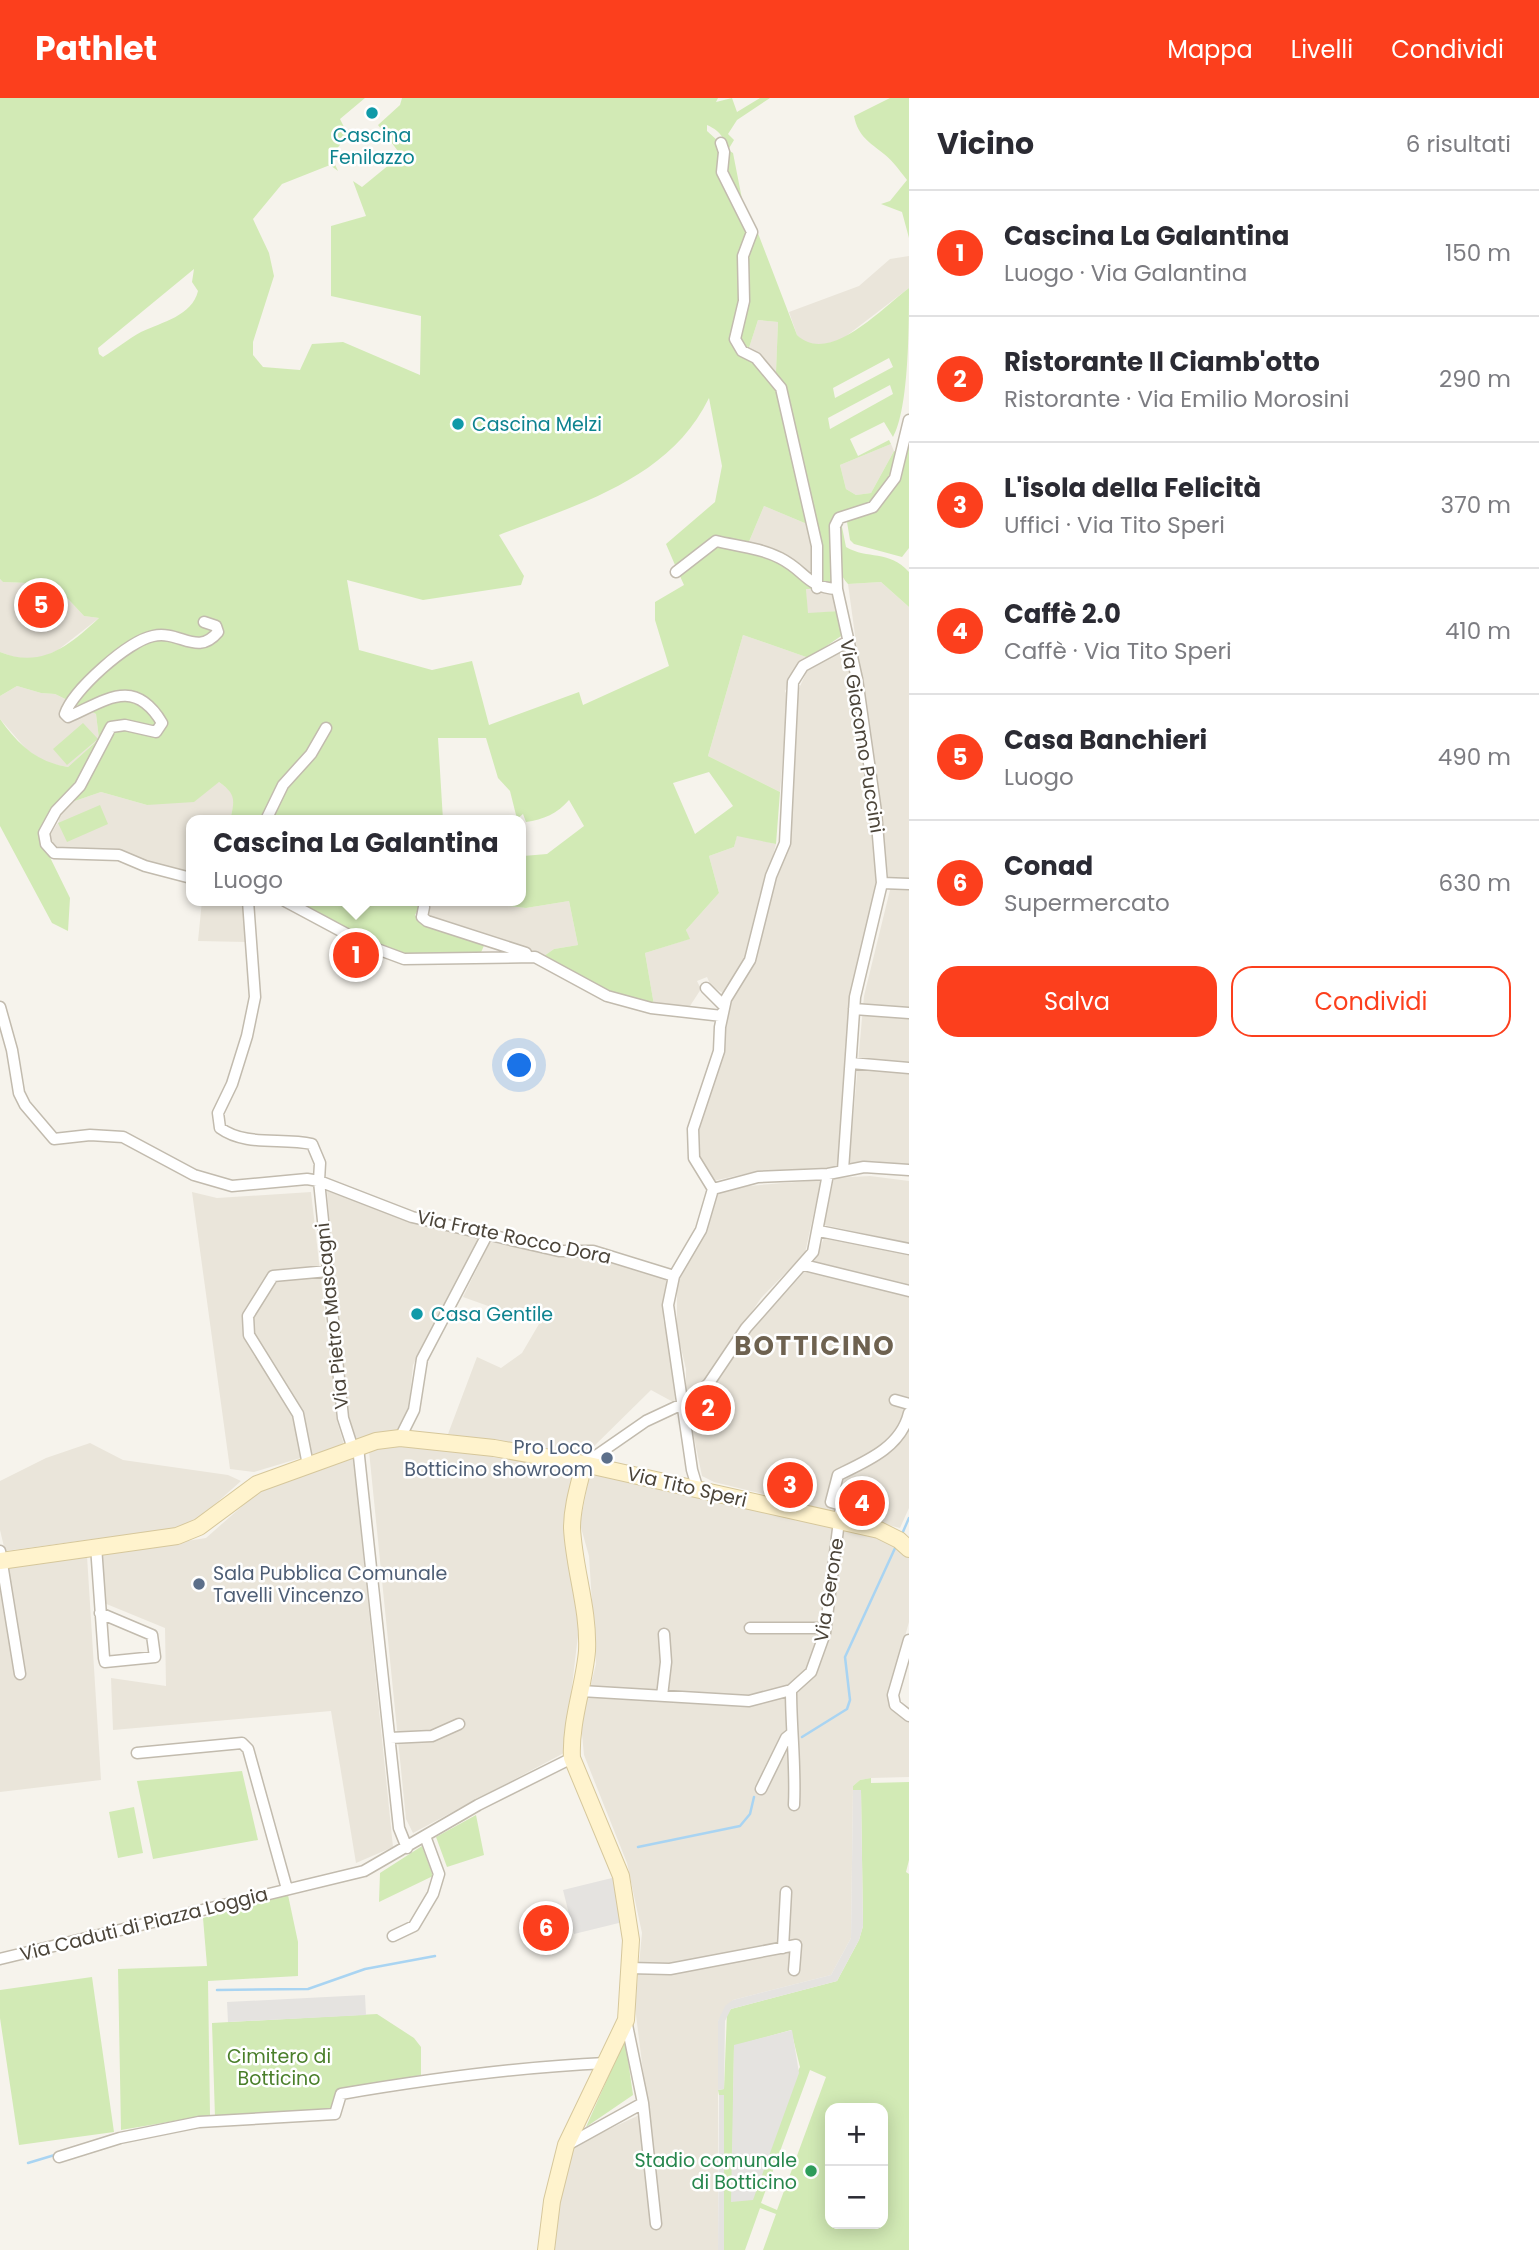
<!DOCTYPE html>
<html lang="it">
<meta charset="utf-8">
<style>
body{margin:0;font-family:Poppins,sans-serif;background:#f7f7f7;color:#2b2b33}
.controls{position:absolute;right:21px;bottom:21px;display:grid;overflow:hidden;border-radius:14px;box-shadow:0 4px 18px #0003}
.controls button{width:63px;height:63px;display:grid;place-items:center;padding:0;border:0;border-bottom:2px solid #e1e1e2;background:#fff;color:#2b2b33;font:35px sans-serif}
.you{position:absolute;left:520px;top:968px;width:24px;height:24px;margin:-18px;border:5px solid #fff;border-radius:50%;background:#1a73e8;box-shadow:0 0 0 10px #1a73e833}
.badge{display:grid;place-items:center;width:46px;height:46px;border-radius:50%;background:#fc3f1d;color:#fff;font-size:23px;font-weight:700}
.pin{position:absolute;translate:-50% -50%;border:4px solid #fff;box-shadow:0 2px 7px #0006}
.popup{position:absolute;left:186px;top:717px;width:340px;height:91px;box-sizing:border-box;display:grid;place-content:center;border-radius:14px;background:#fff;filter:drop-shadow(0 2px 5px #0005);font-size:23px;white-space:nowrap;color:#7c7c81}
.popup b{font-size:26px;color:#2b2b33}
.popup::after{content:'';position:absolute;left:50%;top:100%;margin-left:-14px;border:14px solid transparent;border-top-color:#fff}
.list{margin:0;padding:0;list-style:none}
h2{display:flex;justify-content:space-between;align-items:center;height:91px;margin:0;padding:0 28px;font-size:30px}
h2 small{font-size:23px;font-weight:400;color:#7c7c81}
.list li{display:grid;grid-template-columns:46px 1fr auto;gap:21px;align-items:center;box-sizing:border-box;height:126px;padding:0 28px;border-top:2px solid #e1e1e2}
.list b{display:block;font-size:26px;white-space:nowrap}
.list p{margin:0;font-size:23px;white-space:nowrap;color:#7c7c81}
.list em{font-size:23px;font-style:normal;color:#7c7c81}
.actions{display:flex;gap:14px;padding:21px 28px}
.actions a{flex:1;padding:16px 0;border:2px solid #fc3f1d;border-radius:21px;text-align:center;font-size:24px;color:#fc3f1d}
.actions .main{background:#fc3f1d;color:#fff}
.map{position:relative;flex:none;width:909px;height:2152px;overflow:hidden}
header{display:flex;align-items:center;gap:42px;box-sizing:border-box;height:98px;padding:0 35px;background:#fc3f1d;color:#fff}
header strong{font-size:33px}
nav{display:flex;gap:38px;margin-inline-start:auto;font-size:24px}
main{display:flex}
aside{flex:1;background:#fff}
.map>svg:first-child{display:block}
.residential{fill:#eae5da}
.green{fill:#d2eab5;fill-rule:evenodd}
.parking{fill:#e5e3e0}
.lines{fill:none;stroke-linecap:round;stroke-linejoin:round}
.stream{stroke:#a9d4f2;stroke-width:2.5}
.street-casing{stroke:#c2bbae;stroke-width:13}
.secondary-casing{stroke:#d6c79b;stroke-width:18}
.street{stroke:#fff;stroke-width:10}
.secondary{stroke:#fff3cd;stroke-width:16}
.culture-dot{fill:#0f9aa8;stroke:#fff;stroke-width:2.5}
.service-dot{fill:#5c6f8a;stroke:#fff;stroke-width:2.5}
.leisure-dot{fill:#2e9e5b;stroke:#fff;stroke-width:2.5}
.labels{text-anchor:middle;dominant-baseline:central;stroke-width:5;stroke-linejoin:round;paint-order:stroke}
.culture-label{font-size:19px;fill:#0d838f;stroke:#fff;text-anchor:start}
.street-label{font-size:19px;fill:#4b4439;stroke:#fff}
.service-label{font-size:19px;fill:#4e5e75;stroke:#fff;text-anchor:end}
.park-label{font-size:19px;fill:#4a7f2a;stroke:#fff}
.leisure-label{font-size:19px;fill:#27864d;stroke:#fff;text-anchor:end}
.district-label{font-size:26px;font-weight:bold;letter-spacing:2px;fill:#6e6250;stroke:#fff}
</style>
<header>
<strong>Pathlet</strong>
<nav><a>Mappa</a><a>Livelli</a><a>Condividi</a></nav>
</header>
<main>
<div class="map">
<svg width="909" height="2152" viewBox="0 0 909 2152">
<rect width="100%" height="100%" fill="#f6f3ec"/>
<path class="residential" d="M909,158V190L841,242L817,248L807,247L797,237L789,214L859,188L890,161Z
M758,222L778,224L776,274L748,253Z
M891,346L894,353L871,395L856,397L846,391L840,367Z
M764,408L807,426L814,451V471L807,476L748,446Z
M0,481L3,484L54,486L84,518L99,520L58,552L36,562L14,559L0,554Z
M881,484L909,509V1067L871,1063L849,1066L864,898L890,792L848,486Z
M806,491L835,493L840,513L807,516Z
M743,537L809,560L799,567L785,593L788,599L780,694L708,658Z
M848,548L873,715L878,798L860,872L842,1071L758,1073L713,1083L697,1059L695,1031L728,903L753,863L774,779L787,746L795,599L807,573Z
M17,588L41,595L55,596L96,616L99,641L68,669L47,665L27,652L0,621V598Z
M219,684L232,694L235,701L230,722H191V777L146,765L54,751L51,746L50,737L59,723L57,717L69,705L101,694L147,707Z
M737,737L776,746L763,796L759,797L758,826L747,857L723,895L711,888L707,879L697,883L701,891L688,911L654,907L645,855L689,841L686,832L719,795L709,758L734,749Z
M202,803H246L247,844L198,843Z
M423,803H490V806L526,810L569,803L578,847L554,851L544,858L427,820L421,807Z
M870,1078L909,1083V1145L824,1127L834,1080Z
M821,1082L805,1155L761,1200L703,1287L686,1299V1271L677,1233V1186L705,1134L715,1097L724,1090Z
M327,1093L391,1116L481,1139L413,1267L408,1317L398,1335L355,1344L346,1318Z
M192,1094L217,1100L311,1094L337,1323L344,1347L254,1374L230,1371Z
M825,1138L909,1155V1189L813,1165Z
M490,1144L560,1156H596L669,1180L663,1221L674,1271L675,1305L651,1292L584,1358L448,1336L477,1259L501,1270L522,1255L539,1226L463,1199Z
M807,1171L909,1197V1410L900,1430L714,1384L702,1378L689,1315L717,1284L748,1237Z
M90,1345L123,1362L228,1377L241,1383L196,1423L176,1430L5,1453L0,1432V1383L46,1360Z
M398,1346L490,1354L577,1371L579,1529L564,1655L413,1735L406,1721L369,1353Z
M353,1357L393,1749L356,1765L331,1613L113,1632L111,1580L166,1588L165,1530L104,1505L103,1456L206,1440L257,1395Z
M590,1374L877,1439L909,1458V1524L889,1596L890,1605L909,1624V1679L871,1680L860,1682L853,1688L851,1840L831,1877L733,1902L718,1923V2152H551L564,2078L575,2047L648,2013L635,1909L642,1835L627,1765L584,1657L581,1626L596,1566L589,1458L580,1426Z
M87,1458L101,1682L0,1694V1470Z"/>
<path class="green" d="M0,0H365L340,21L348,37L331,58L338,73L330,67L282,86L253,121L269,155L274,178L253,244V257L263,269L300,272L312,246L343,244L420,277L421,218L331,198V128L366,118L353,83L362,89L401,57L378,27L400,7L402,0H718L716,4L732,0L737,14L760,0H770L737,22L728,36L734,42L728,52L733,55L742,101C736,94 729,86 726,77C720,59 736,40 707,27V33L718,43L719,76L746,124L756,130L797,237C829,268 882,210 909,190C909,228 909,311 893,339L884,324L850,341L858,358L889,342L891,346L840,367L846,391L856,397L871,395L894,353L899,355L895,375L899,377L909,341V450L902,459L854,446L850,442L847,424L856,416L853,413L838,416L832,424L831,488H819L807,426L764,408L748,446L715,439L675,467L666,446L715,404L722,368L709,300C669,382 578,406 499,437L524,478L521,487L423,502L347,482L359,552L432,572L472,563L489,627L579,594L583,607L669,568L655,522V504L684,487L679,476C690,467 703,455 715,450C742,438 797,473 815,491H806L808,515L840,513L844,536L809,560L743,537L708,658L780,694L776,746L737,738L734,749L709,758L719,795L686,832L690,841L645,855L654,907L607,893L544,858L554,851L578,847L569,803L526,810L490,806V803H520L521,746L523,758L547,756L584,728L569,702C558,715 543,722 526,724L523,716L517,721L510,693L498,680L486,640H438L443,722H230C235,702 236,696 219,684L194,704L147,707L101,694L69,705L42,729L40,739L70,800L68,833L52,825L0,728V621C18,647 37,664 68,669L99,641L96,616L55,596L41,595L17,588L0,598V554C41,571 69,548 99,520L84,518L54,486L3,484L0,481ZM194,171L192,184L198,193C192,218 162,224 141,234C128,241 116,251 103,259L99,256L98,250ZM758,222L778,224L776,274L771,283L761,268L735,248L738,244L748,253ZM889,260L893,269L835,300L833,290ZM890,287L893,296L830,331L828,320ZM709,674L733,708L695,736L673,685Z
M890,0H909V140L902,114L881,106L890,103L907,82C900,73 893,63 884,56C869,44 858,38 854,18Z
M839,429H842L846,449C868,462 888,451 909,474V509L881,484L848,486C834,472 839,447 839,429Z
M83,625L98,641L67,667L53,651Z
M100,707L108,726L67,744L58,725Z
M296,803H423L415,817L421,825L486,843L479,859L405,856L370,842Z
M242,1673L258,1742L153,1761L137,1683Z
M871,1680V1685L909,1684V1762L906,1774L909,1776V2152H763L776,2116L760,2110L745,2152H724V1997H719L718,1992L724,1991L727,1915L731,1911L837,1883L859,1842L863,1828L861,1693L853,1692V1688L860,1682ZM791,1932L800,1969L732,2104L734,1948ZM810,1972L826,1979L777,2112L761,2105ZM830,2010H883V2126H830Z
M134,1709L143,1755L118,1760L109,1714Z
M476,1717L484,1757L447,1769L436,1739Z
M422,1748L433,1778L379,1804L380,1775Z
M288,1797L298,1844V1878L208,1883L210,2017L121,2032L118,1871L207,1868L203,1820Z
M92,1879L114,2034L19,2047L0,1920V1892Z
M377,1916L414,1940L421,1949V1977L340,1993L333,2014L215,2019L212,1925Z
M625,1941L633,1997L586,2029Z"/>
<path class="parking" d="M853,1692H861L863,1828L859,1842L837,1883L731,1911L725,1923L724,1991L718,1992V1923L725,1908L733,1902L831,1877L851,1840Z
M616,1779L627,1823L574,1836L563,1792Z
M365,1897L366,1917L228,1924L227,1904Z
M792,1932L799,1975L753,2102L731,2104L734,1947Z
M719,1997H724V2152H718Z"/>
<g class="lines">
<path class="stream" d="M902,1436L909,1420
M802,1639L847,1611L850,1602L845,1559L896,1448
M638,1749L740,1728L750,1716L754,1699
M217,1892L308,1891L365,1871L435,1858
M28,2065L58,2056"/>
<defs>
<path id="street" d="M721,45L724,54L722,74L752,134L743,158L744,203L735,241L742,253L756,260L781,290L817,448V490
M676,474L716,443C737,448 761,450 780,460C806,473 806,489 837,491
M266,722L283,687L311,656L326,630
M191,780L145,768L119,757L54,755L46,746L44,735L56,713L80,688L111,629L125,627L156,634L162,625C134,578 105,603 68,619L65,616C73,592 128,543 153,538C180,532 197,559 218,534L216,528L204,524
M882,785L909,786
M248,803L255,899L247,938L232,986L218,1015L220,1030C246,1049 282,1039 312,1046L320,1065L319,1083L343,1320L353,1351
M285,803L369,848L404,861L535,859L607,898L651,910L722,918
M424,809L422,819L427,823L526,855
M706,890L724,908
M0,909L12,952L19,995L25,1007L54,1041L90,1037L123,1039L194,1077L232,1088L307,1081L319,1083L412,1119L559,1153H593L674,1178
M854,911L909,915
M851,965L909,970
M843,1072L855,899L882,785L876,714L857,581L837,491L835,428L839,420L873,409L895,380L909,322
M713,1091L694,1060L693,1031L719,953L720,929L726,901L750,862L771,778L785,745L793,584L803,568L849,543
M713,1091L758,1079L828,1076L864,1069L909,1072
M819,1133L909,1151
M804,1167L909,1193
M895,1302L909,1306
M400,1340L414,1312L422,1261L488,1135
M358,1349L399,1730L407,1750
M584,1366L646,1323L693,1301L709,1285L746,1230L813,1154L828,1076
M308,1367L298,1316L249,1237L248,1218L273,1178L328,1173
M698,1392L692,1372L668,1207L674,1178L701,1132L713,1091
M96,1448L104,1560L105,1564L155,1559L152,1537L100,1515
M0,1453L20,1576
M750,1530H826
M909,1542L893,1597L895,1607L909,1618
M791,1592C791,1631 796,1669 794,1707
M581,1593L749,1603L791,1592L811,1574L825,1535L841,1407L831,1404L838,1377C867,1363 901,1349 909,1315
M662,1598L666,1564L664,1536
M390,1640L432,1638L459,1626
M137,1655L242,1645L248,1651L287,1791
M761,1691L786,1640L791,1636
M393,1838L414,1828L433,1796L439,1776L425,1738
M783,1850L786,1794
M0,1861L364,1773L478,1707L572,1660
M629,1870L670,1871L796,1847L794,1872
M643,2005L656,2126
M567,2047L643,2005L626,1922
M59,2059L120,2040L199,2024L335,2016L341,1996C429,1981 516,1969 606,1965"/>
<path id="secondary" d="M0,1463L177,1438L199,1429L257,1386L376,1343L400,1340L494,1350L584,1366L879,1432L899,1442L909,1451
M546,2152L552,2103L566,2047L626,1922L631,1842L621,1778L572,1660C570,1624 584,1588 587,1553C589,1511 574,1471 572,1430C572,1408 579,1387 584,1366"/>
</defs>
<use href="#street" class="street-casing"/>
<use href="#secondary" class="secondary-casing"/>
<use href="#street" class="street"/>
<use href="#secondary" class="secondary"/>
</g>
<g class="culture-dot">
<circle cx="372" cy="15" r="7"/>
<circle cx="458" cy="326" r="7"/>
<circle cx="417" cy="1216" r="7"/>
</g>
<g class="service-dot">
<circle cx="607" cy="1360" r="7"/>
<circle cx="199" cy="1486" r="7"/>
</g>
<circle class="leisure-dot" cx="811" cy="2073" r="7"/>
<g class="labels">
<g class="culture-label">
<text x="372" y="37" text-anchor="middle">Cascina<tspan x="372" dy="22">Fenilazzo</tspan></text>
<text x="472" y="326">Cascina Melzi</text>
<text x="431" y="1216">Casa Gentile</text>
</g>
<g class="street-label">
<text transform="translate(862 638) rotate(81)">Via Giacomo Puccini</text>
<text transform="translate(514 1139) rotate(12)">Via Frate Rocco Dora</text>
<text transform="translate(332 1218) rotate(-96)">Via Pietro Mascagni</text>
<text transform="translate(687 1389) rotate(13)">Via Tito Speri</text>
<text transform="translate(829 1492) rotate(-81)">Via Gerone</text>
<text transform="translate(144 1826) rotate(-14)">Via Caduti di Piazza Loggia</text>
</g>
<g class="service-label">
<text x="593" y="1349">Pro Loco<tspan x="593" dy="22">Botticino showroom</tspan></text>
<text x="213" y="1475" text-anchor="start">Sala Pubblica Comunale<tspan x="213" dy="22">Tavelli Vincenzo</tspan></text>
</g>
<g class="park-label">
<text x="279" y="1958">Cimitero di<tspan x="279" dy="22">Botticino</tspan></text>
</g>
<g class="leisure-label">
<text x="797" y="2062">Stadio comunale<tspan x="797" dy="22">di Botticino</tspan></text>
</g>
<g class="district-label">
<text x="815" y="1248">BOTTICINO</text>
</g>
</g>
</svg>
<div class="controls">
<button>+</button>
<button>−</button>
</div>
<div class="you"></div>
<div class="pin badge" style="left:356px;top:857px">1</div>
<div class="popup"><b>Cascina La Galantina</b>Luogo</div>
<div class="pin badge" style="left:708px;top:1310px">2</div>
<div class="pin badge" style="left:790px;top:1387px">3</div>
<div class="pin badge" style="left:862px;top:1405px">4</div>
<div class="pin badge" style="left:41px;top:507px">5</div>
<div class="pin badge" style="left:546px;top:1830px">6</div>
</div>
<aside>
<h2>Vicino<small>6 risultati</small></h2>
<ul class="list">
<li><span class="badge">1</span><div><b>Cascina La Galantina</b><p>Luogo · Via Galantina</p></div><em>150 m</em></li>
<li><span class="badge">2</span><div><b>Ristorante Il Ciamb'otto</b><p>Ristorante · Via Emilio Morosini</p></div><em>290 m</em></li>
<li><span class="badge">3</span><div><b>L'isola della Felicità</b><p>Uffici · Via Tito Speri</p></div><em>370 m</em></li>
<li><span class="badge">4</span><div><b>Caffè 2.0</b><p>Caffè · Via Tito Speri</p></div><em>410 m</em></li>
<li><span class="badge">5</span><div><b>Casa Banchieri</b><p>Luogo</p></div><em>490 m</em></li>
<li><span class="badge">6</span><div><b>Conad</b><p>Supermercato</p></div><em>630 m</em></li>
</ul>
<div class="actions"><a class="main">Salva</a><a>Condividi</a></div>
</aside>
</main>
